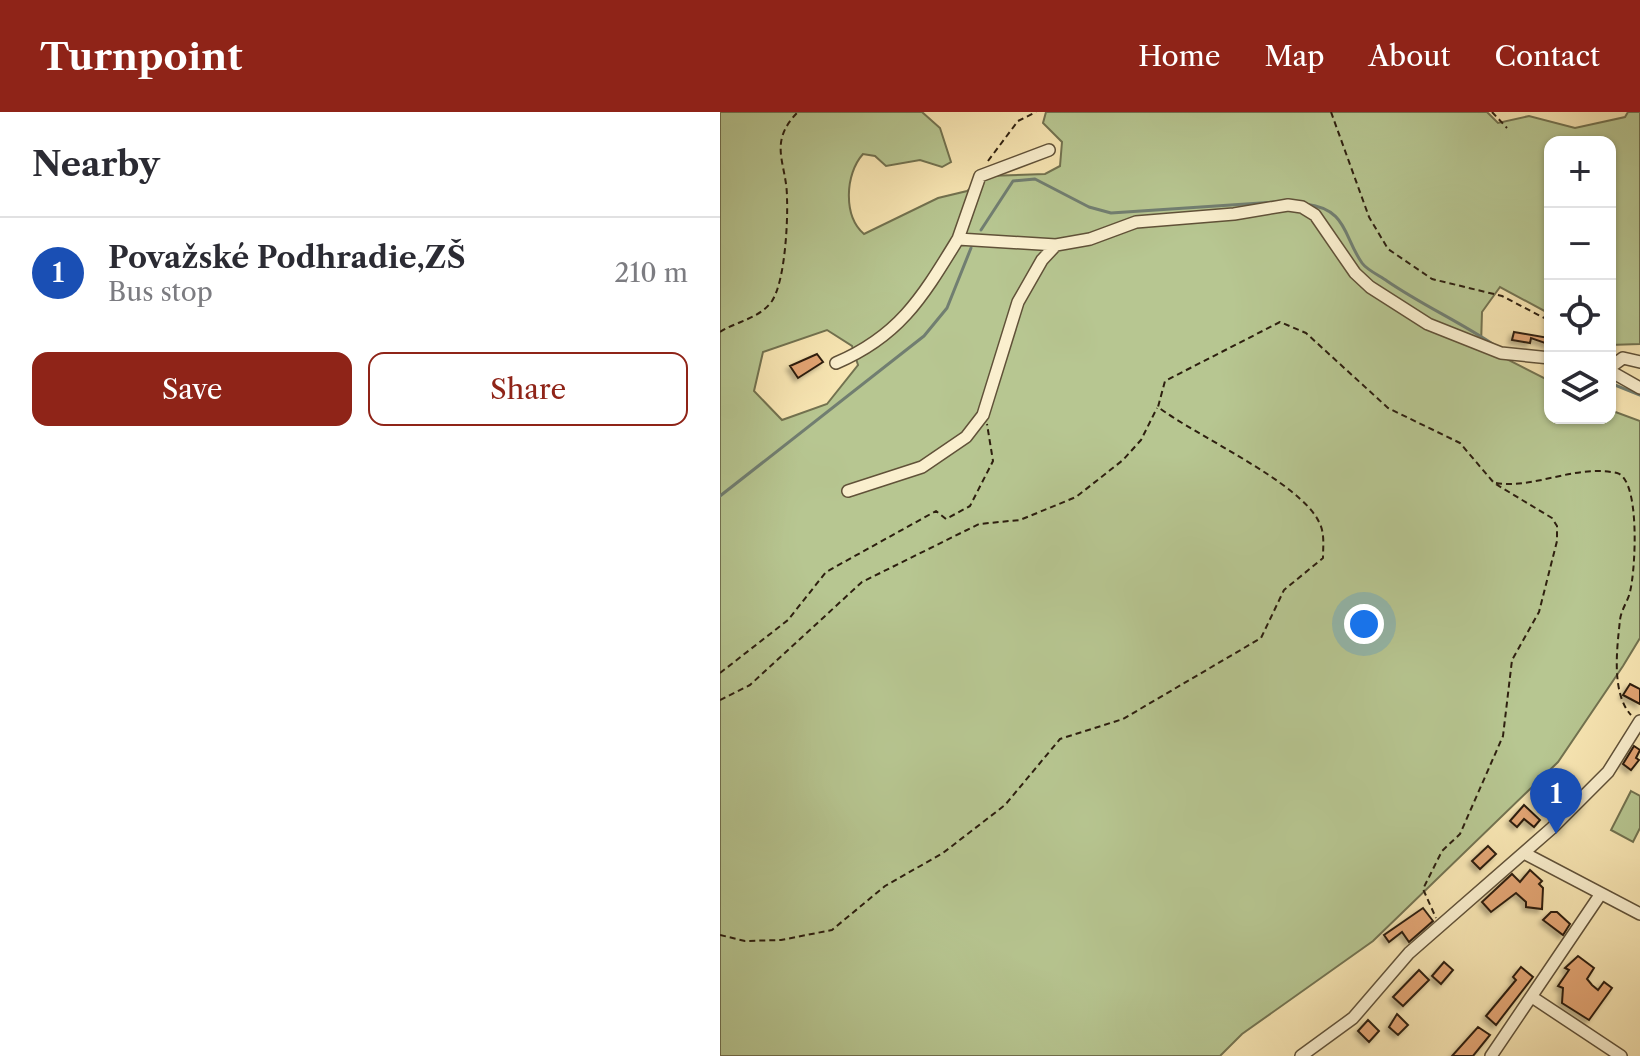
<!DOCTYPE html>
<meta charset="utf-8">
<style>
body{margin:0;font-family:"Libre Caslon Text",serif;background:#f2f2f3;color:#2b2b33}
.controls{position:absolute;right:24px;top:24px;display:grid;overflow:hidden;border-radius:16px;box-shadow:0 2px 6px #0004}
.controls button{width:72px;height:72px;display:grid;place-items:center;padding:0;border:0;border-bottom:2px solid #e1e1e2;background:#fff;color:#2b2b33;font:40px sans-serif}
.you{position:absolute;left:644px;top:512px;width:28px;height:28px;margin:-20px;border:6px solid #fff;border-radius:50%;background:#1a73e8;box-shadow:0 0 0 12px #1a73e833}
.badge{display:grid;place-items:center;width:52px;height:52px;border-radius:50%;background:#8f2418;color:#fff;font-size:26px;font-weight:700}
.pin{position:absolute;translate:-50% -66px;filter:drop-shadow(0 2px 4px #0008)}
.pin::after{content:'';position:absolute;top:42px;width:28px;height:24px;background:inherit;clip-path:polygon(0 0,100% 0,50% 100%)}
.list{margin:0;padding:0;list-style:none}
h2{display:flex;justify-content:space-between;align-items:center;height:104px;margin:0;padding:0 32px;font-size:34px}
h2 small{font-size:26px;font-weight:400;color:#7c7c81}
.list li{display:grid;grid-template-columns:52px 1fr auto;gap:24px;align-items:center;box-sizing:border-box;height:112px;padding:0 32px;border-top:2px solid #e1e1e2}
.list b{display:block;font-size:30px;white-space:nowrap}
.list p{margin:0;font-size:26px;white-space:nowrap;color:#7c7c81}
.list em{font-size:26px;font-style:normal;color:#7c7c81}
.actions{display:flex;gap:16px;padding:24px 32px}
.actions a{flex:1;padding:18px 0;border:2px solid #8f2418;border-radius:16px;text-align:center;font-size:28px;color:#8f2418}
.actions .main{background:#8f2418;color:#fff}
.icon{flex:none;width:44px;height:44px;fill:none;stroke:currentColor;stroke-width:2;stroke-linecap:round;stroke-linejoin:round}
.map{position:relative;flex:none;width:920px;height:944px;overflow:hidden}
header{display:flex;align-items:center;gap:48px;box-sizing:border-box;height:112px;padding:0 40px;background:#8f2418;color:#fff}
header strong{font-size:38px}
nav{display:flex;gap:44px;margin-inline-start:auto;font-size:28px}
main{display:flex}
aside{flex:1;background:#fff}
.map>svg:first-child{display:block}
.green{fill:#b7c691;stroke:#727250;stroke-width:2;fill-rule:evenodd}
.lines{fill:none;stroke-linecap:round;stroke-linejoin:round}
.stream{stroke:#717e71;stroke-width:3}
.building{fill:#e2a473;stroke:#2d1f0f;stroke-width:2;filter:url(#shadow)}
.minor-casing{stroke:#605138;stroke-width:14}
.path{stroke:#2d1f0f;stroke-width:2;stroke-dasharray:6 4;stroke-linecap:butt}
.minor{stroke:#faefce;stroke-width:11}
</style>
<header>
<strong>Turnpoint</strong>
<nav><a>Home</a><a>Map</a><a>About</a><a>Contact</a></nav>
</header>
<main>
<aside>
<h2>Nearby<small></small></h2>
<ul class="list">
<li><span class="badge" style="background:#1a4fb4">1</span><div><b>Považské Podhradie,ZŠ</b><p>Bus stop</p></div><em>210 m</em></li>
</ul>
<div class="actions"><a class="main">Save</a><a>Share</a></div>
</aside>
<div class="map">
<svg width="920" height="944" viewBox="0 0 920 944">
<defs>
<filter id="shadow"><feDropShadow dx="-3.5" dy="3.5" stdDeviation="2" flood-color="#0004"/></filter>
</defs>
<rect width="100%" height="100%" fill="#f8e6b3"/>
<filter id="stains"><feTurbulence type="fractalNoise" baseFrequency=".0025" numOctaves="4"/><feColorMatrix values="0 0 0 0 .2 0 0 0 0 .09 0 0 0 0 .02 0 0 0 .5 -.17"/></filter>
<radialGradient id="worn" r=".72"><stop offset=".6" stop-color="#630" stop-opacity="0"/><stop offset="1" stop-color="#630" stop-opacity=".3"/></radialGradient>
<path class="green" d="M0,0H202L220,16L231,50L222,55L200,48L166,54L155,44L143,42C125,62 123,104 144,122L218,86L247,79L266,64L325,62L340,54L342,30L323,11L326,0H767L778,11L809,4L855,16L905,5L908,0H920V232L890,233V30H830V202L780,175L762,200L761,234L830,269V306H890V298L920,309V526L903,554L838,650L653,829L522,922L500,944H0ZM107,218L132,234L138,253L107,292L62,308L34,279L43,240Z
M911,679L920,684V716L913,730L891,718Z"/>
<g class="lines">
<path class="stream" d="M585,92C628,97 623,124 642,151C647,158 660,164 667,169C702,193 740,210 774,233
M261,118L293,69L315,67L369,95L391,101L554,90
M890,271L920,283
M0,384L204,224L227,196L251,136"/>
</g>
<path class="building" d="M794,220L829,226L828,232L811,226L810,231L792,228Z
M97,242L103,250L78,266L70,254Z
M910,572L920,577V592L903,583Z
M914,634L920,638L916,646L919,648L911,658L903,652Z
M827,679L842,693L835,700L820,687Z
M804,693L820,708L814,715L804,707L797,715L790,709Z
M768,734L776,742L760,757L752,749Z
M810,758L822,769L819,772L823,776L822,797L806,795V790L796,781L771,800L762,790L792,762L800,770Z
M703,796L713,809L689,830L682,820L669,830L664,823Z
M831,800H837L850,812L843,823L823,808Z
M858,844L874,856L867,867L872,873L878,878L884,870L892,876L869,908L842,891L843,876L838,874L849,858L845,856Z
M724,850L733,858L721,872L712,864Z
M801,855L813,865L776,913L766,904L796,868L793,865Z
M699,858L709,868L683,894L673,885Z
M677,902L688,913L678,923L669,915Z
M648,908L659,919L649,930L638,919Z
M758,915L770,923L753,944H732Z"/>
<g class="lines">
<defs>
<path id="minor" d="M238,127L260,64L329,38
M116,251C180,224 203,184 238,127L336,133
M892,254L903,246L920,250
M890,259L920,276
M128,379L202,355L246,325L263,303L298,190L322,148L336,133L370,127L416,110L514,102L568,93L582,95L595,103L635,161L650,175L708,212L781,241L830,246
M804,741L920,802
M812,885L901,944
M581,944L633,906L689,841L832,716L888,660L920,609
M771,944L880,783"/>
</defs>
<use href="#minor" class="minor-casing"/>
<path class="path" d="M611,0L649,105L668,137L712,167L782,184L830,209
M772,0L787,16
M268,49L298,9L316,0
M0,220C17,209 39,207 52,189C65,169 68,110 67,86C67,51 47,31 78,0
M776,371C816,377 855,352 897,361C920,367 916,455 910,480C908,489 901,498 900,508C897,536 891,581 911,603
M0,561L68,508L106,460L216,399L226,407L250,394L273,349L267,312
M0,588L30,573L142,470L259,412L300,408L356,385L403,348L421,328L437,296
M0,823L25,829L61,828L112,818L165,774L223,741L285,693L340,627L403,607L541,526L564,478L603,446C603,434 605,421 599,410C580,370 476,324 438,295L445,269L560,210L586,221L668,296L740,331L774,371L832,406L837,414V429L819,500L792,548L783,624L740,722L722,739L703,777L716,806"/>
<use href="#minor" class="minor"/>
</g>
<rect width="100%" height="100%" filter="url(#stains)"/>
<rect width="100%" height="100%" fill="url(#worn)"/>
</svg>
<div class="controls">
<button>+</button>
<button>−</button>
<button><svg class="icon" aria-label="locate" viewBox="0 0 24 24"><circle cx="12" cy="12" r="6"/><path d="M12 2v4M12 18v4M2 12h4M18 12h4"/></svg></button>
<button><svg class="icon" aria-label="layers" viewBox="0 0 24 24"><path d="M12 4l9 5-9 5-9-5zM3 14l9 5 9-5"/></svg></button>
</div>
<div class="you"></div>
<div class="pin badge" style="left:836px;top:722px;background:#1a4fb4">1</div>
</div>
</main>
